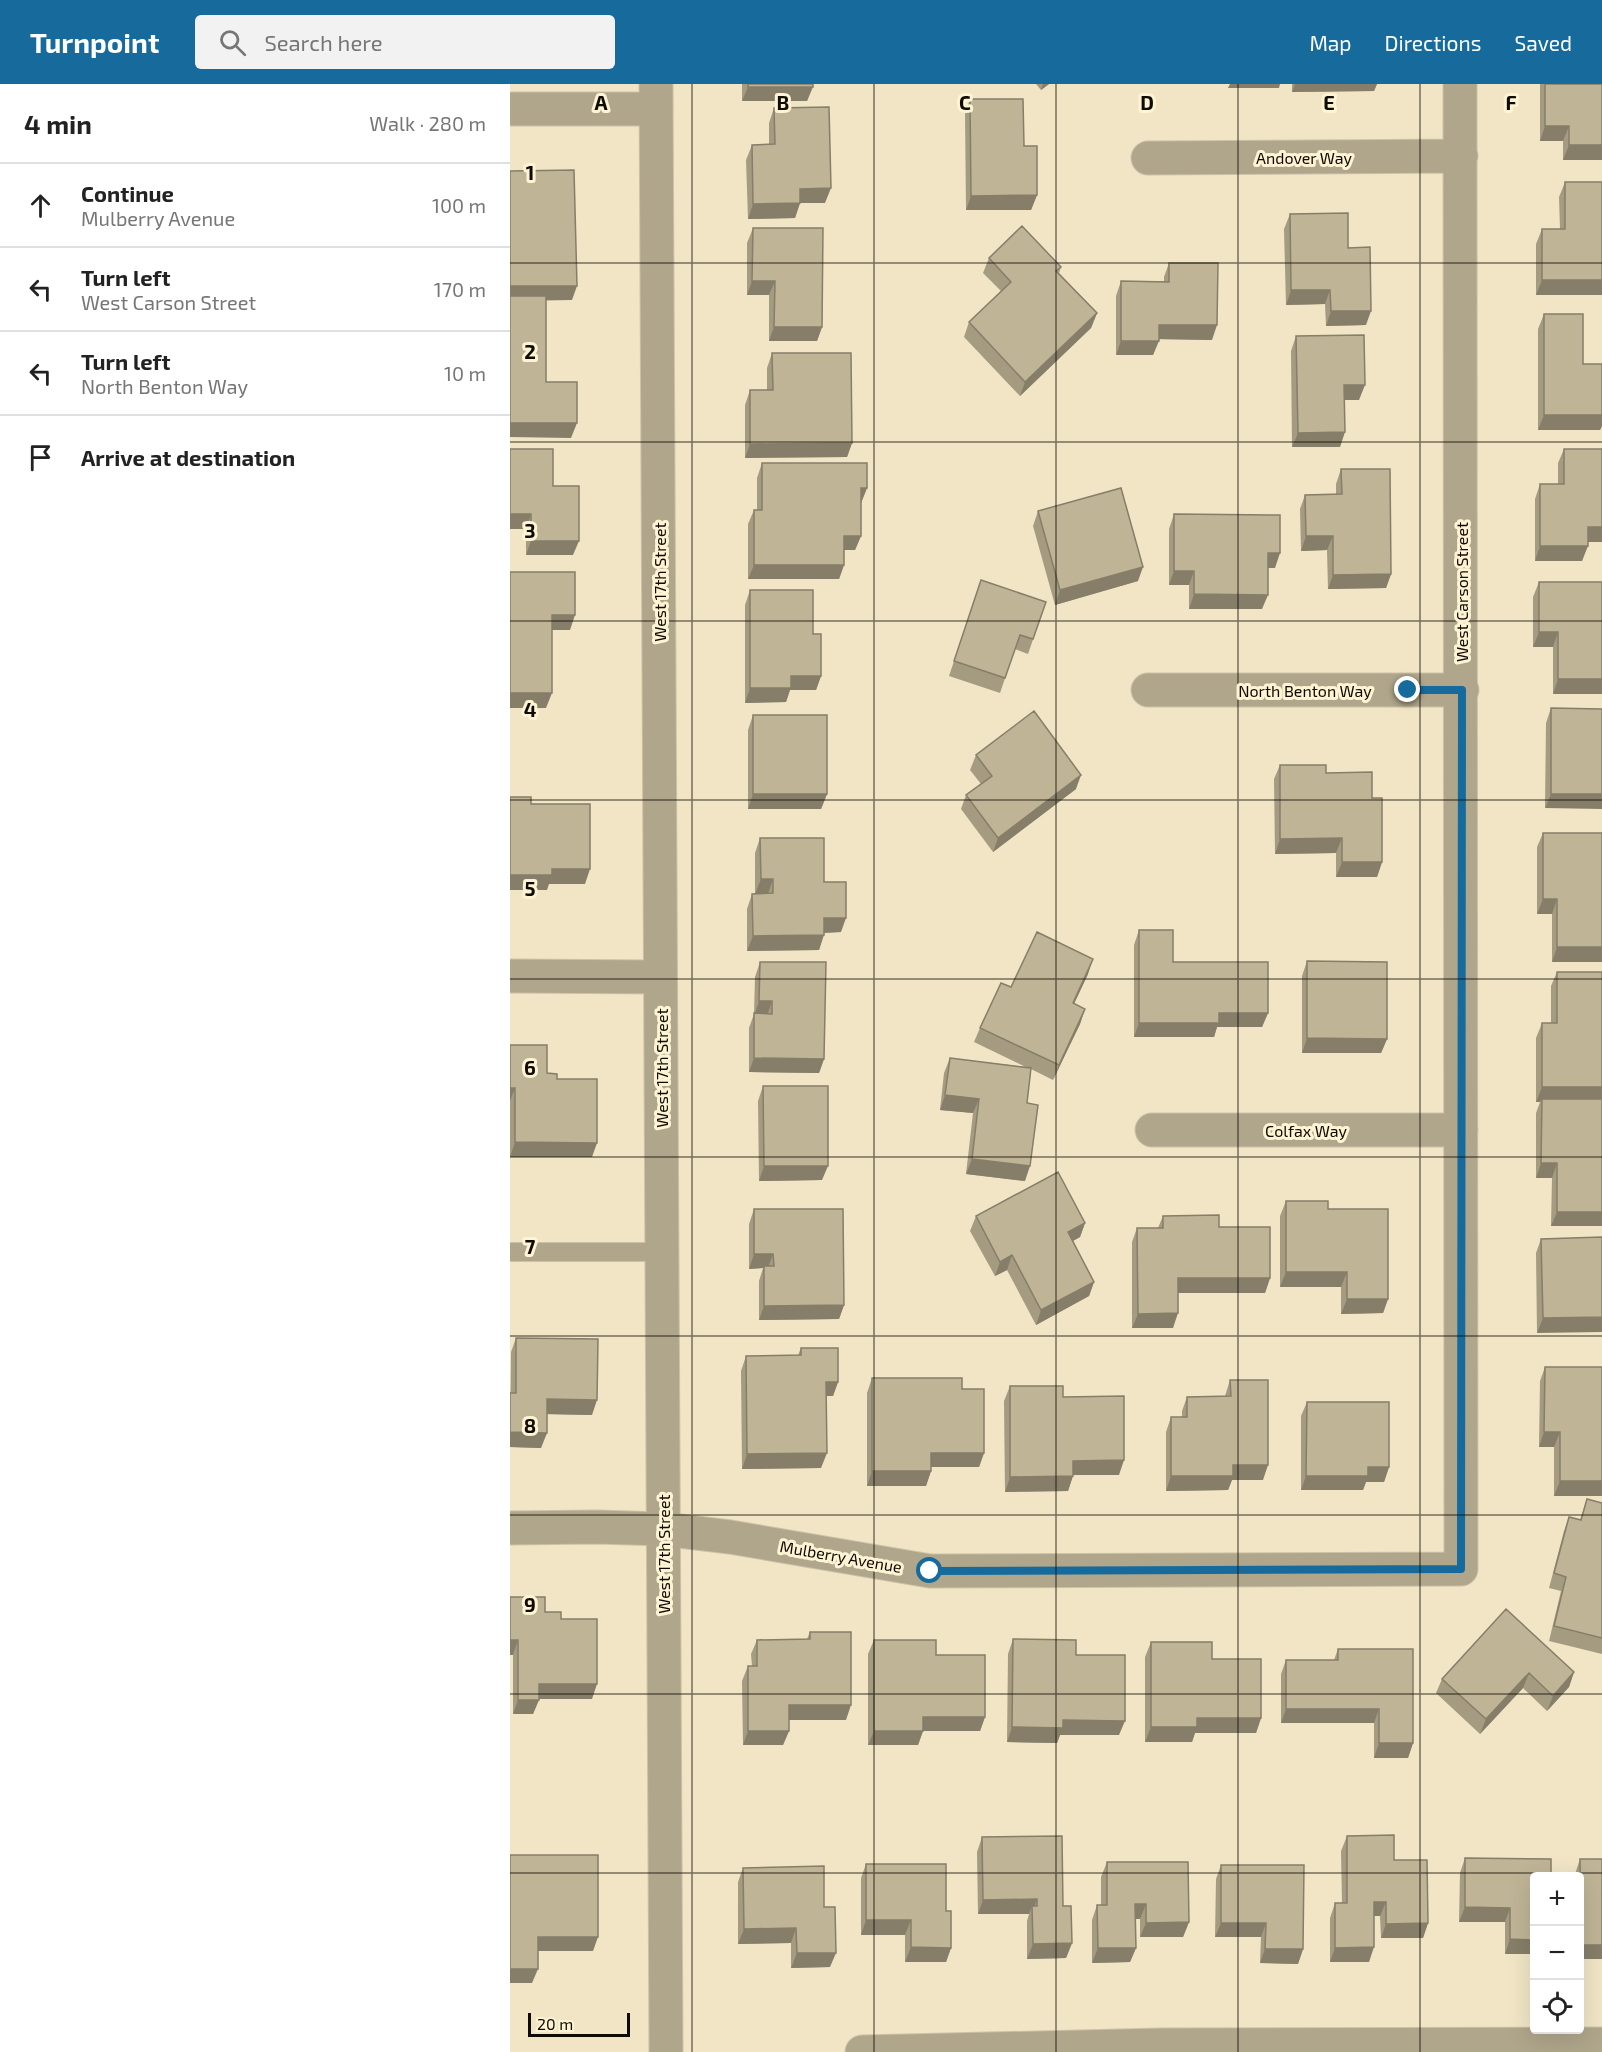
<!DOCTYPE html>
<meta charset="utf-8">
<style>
body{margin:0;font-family:"Exo 2",sans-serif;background:#f2f2f2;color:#222}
.controls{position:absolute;right:18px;bottom:18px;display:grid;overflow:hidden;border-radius:6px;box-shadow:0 6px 24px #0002}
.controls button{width:54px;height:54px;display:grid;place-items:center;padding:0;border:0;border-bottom:2px solid #e0e0e0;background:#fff;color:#222;font:30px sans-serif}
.scale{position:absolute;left:18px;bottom:15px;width:102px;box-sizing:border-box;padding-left:6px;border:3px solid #0f0b03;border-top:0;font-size:16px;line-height:21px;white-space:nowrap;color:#0f0b03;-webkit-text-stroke:4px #fef3d3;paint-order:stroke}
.stop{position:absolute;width:18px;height:18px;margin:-14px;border:4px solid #176b9c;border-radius:50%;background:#fff}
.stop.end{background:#176b9c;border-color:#fff;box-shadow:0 2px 6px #0008}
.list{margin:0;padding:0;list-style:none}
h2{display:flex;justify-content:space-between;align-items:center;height:78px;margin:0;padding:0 24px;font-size:26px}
h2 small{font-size:20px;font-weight:400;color:#767676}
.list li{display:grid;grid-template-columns:39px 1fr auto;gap:18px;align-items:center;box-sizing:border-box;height:84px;padding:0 24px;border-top:2px solid #e0e0e0}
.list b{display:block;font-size:22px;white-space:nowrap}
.list p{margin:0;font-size:20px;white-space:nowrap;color:#767676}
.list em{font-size:20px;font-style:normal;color:#767676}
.icon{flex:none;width:33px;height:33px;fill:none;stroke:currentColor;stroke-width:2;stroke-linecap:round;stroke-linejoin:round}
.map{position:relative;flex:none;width:1092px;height:1968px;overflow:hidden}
header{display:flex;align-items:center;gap:36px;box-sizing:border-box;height:84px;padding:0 30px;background:#176b9c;color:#fff}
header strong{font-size:28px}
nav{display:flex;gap:33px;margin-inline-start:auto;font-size:21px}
.search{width:420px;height:54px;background:#f2f2f2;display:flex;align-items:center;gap:15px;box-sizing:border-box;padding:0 21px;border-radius:6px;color:#767676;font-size:22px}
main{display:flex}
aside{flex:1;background:#fff}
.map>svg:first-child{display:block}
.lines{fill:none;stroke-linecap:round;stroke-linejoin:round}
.service-casing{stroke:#cdc2a7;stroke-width:20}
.minor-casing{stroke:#cdc2a7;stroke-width:35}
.service{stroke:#afa68b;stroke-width:18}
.minor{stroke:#afa68b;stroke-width:33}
.wall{fill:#a49b81}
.shaded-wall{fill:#867e69}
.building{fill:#bfb496;stroke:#867e69;stroke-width:1.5}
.route{stroke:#176b9c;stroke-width:8}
.grid{fill:none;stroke:#0f0b03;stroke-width:1.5;stroke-opacity:0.55}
.labels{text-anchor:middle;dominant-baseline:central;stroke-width:6;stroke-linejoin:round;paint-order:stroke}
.street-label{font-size:16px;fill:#0f0b03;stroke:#fef3d3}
.grid-label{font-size:20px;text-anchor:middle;font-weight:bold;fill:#0f0b03;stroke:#fef3d3;stroke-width:6;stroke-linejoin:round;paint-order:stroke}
</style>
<header>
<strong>Turnpoint</strong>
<div class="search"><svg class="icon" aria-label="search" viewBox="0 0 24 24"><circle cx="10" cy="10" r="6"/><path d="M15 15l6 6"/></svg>Search here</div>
<nav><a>Map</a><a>Directions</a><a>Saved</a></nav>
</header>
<main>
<aside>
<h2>4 min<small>Walk · 280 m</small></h2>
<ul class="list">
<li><svg class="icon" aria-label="ahead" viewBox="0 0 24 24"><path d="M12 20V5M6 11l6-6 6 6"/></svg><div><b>Continue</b><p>Mulberry Avenue</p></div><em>100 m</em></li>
<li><svg class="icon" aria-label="left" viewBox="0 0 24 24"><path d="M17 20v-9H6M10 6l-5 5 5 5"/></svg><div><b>Turn left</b><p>West Carson Street</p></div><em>170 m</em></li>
<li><svg class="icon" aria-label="left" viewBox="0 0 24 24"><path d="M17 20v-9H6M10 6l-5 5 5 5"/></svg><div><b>Turn left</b><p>North Benton Way</p></div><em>10 m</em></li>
<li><svg class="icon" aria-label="arrive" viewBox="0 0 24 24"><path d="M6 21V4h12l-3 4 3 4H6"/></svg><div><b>Arrive at destination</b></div></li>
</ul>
</aside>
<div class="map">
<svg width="1092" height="1968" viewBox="0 0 1092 1968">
<rect width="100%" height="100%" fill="#f1e5c6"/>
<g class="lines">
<defs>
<path id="service" d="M0,1168H151"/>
<path id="minor" d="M146,0L156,1968
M0,25H146
M638,74L951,72
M638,606H952
M0,892L150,893
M642,1046H951
M0,1444L87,1443L153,1445L220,1453L420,1487L951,1485L950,0
M352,1968L651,1961L1092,1960"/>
</defs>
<use href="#service" class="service-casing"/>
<use href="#minor" class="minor-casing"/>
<use href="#service" class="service"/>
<use href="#minor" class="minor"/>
</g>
<path class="wall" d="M232,0H303L297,17H232Z
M526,0H539L531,6Z
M782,0H867L864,7L782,8Z
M1030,0H1092V76H1053V57H1030Z
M460,15L514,62L527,111L521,126H456L455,30Z
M264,24L315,119H290L285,134L238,135L236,76L242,61H259V39Z
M1055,98L1092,211H1026V160L1032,145H1050L1049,113Z
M780,130L838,164L856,241L816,242L815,220L776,221L774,145Z
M243,144L312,243L307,257H259V211H237V159Z
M479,174L551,183L549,189L587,229L581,244L510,312L454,253L459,238L491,207L473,189Z
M659,179L702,256L649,255L643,271H606V212L611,197H654V193Z
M1034,230L1073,280L1092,342L1090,346H1028V245Z
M786,252L849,316H834L830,363H782L781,267Z
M262,269L342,359L337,373L235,374V321L240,306H257V284Z
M1054,365L1092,458H1078L1072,477H1025V415L1030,400H1048V379Z
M252,379L357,404L351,419V452L345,466H334V481L329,495H238V440L244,426H247V394Z
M831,385L881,490L876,504L818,505L817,466L791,467L790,425L795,411L826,410V400Z
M43,402L63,471H16V445H0Z
M528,427L628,497L545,521L523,442Z
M664,430L765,484H758L752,525H679V501H659V445Z
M1029,498L1092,610H1043V563H1023V513Z
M240,506L303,550L311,592L306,606H280L276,618L235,619V521Z
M466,511L536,518L518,570L505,565L490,609L439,592Z
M1041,624L1092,625L1035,724L1036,639Z
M243,631L317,710L311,725H238V646Z
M466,671L566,705L483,768L451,725L456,711L471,700L460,686Z
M770,681L816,689L862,714L872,778L867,793H826V769L765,770L764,695Z
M1033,749L1092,878H1042V830H1027V763Z
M250,754L314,798L331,848L314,849L309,866L237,867V825L242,810H245V769Z
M629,846L663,878L758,929L752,943H707L704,953H624V861Z
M797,877L877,955L871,969H792V892Z
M250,878L314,975L309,989L239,988V944L244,930L245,893Z
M1047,888L1092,1142H1041L1042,1094H1026V1029L1030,1018H1026V954L1032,939H1041V902Z
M578,890L564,919L575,925L570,940L543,996L521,985L517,1019L515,1097L456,1090L463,1029L430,1026L434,989L440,974L516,983L464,958L470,944L501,903Z
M0,961L37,989L47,995L82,1073H0Z
M253,1002L312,1096L249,1097L248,1017Z
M776,1117L818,1125L878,1215L873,1229L831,1230V1203H770V1132Z
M244,1125L334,1221L329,1235L249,1236V1197L253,1184L239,1185V1140Z
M466,1132L575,1139L570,1153L563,1157L584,1198L579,1212L526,1241L497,1186L485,1192L460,1147Z
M653,1132L709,1143L760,1194L755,1209H668L663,1244H622V1158L627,1144H648Z
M1092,1153L1027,1249L1026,1169L1031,1155Z
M6,1254L82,1331L37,1330L31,1364L0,1363L1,1268Z
M291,1264L328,1298L323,1312H316L311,1384L232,1385L231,1287L236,1272L288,1271Z
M1035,1283L1092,1412H1044V1363H1029L1030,1297Z
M362,1294L452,1305L474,1369L469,1383H421V1387L416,1402H357V1309Z
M720,1296L753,1396H722L718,1406L656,1407V1348L661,1333H672V1327L677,1313L715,1312Z
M500,1302L553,1313L609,1391H563L558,1407L495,1408L494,1317Z
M797,1318L879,1383L874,1398H856L853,1406H791V1332Z
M1077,1415L1092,1419V1570L1039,1557L1051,1507L1039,1504L1054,1447L1059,1433L1070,1436Z
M0,1513L51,1535L82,1615H29L23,1630H3V1571H0Z
M996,1525L1064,1588L1059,1603L1037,1627L1013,1604L970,1650L926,1609L932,1595Z
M300,1548L336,1636H279V1647L273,1661H233L232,1597L238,1582H242L241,1570L247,1556L297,1555Z
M503,1555L566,1571L609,1651H550L547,1659L497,1658L498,1570Z
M364,1556L426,1571L475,1633L470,1647H413L408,1661H358V1570Z
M641,1558L702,1575L751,1634L746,1649H685L682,1658H635V1573Z
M828,1565L903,1659L898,1674H864V1639H771V1590L776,1576H824Z
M837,1752L884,1776L918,1839L913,1854H871L870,1832H864L859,1878H820V1834L825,1819H832L831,1767Z
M472,1753L553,1822L562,1859L556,1874L517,1875V1837L519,1830H468L467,1768Z
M955,1774L1024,1792V1870H995V1838H949L950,1789Z
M1070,1775L1092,1875H1070V1792H1065V1790Z
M597,1778L679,1838L673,1853H630V1835H625L626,1864L620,1878L582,1879V1836L587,1821H591V1793Z
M356,1780L436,1827L441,1864L436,1878H395V1851H351V1794Z
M711,1781L793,1865L788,1880L750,1879L751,1853H705L706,1795Z
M233,1784L314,1823L320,1883L281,1884V1859L228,1860V1798Z"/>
<path class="shaded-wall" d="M533,0H539L531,6Z
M720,0H770L769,4H718Z
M785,0H867L864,7L782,8Z
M238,3H303L297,17H232Z
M1035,42H1059L1053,57H1030Z
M1059,61H1092V76H1053Z
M321,104L315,119H290L285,134L238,135L243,120L290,105Z
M527,111L521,126H456L461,112Z
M1032,196H1092V211H1026Z
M242,197H265L259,211H237Z
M0,202H67L62,216L0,217Z
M781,206H820L815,220L776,221Z
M821,227H861L856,241L816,242Z
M587,229L581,244L510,312L515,298Z
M649,241H707L702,256L644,255Z
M264,243H312L307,257H259Z
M611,257H649L643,271H606Z
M834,301H855L849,316H829Z
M1034,331H1092V342L1090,346H1028Z
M0,339H67L61,354L0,353Z
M835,348L830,363H782L788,349Z
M342,359L337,373L235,374L240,360Z
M351,404H357L351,419H345Z
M0,430H21L16,445H0Z
M1078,443H1092V458H1072Z
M334,452H351L345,466H329Z
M796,452H823L817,466L791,467Z
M21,457H69L63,471H16Z
M1030,462H1078L1072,477H1025Z
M758,469H770L765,484H753Z
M244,481H334L329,495H238Z
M633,483L628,497L545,521L550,506Z
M664,487H684L679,501H659Z
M881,490L876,504L818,505L823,491Z
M684,510L758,511L752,525H679Z
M42,531H65L60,546H36Z
M1029,548H1048L1043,563H1023Z
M281,592H311L306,606H280L276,618L235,619L240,604Z
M1048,595H1092V610H1043Z
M0,609H42L36,624H0Z
M571,691L566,705L483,768L488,754Z
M243,710H317L311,725H238Z
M1041,710H1092V725L1035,724Z
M832,754L826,769L765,770L770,755Z
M832,778H872L867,793H826Z
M42,785H80L75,800H39L37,806H0V791Z
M251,795H263L258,810H245Z
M1033,815H1047L1042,830H1027Z
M314,834H336L331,848L309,849Z
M314,851L309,866L237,867L243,852Z
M1047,863H1092V878H1042Z
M583,875L578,890L558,933L563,919Z
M249,917H262L257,932H244Z
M575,925L570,940L543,996L549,981Z
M709,929H758L752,943H707L704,953H624L629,939Z
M797,954L877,955L871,969H792Z
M244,974L314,975L309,989L239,988Z
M1032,1003H1092V1018L1032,1015L1030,1018H1026Z
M0,1004H5L0,1017Z
M435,1011L469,1015L463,1029L430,1026Z
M5,1058L87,1059L82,1073H0Z
M462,1075L520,1082L515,1097L456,1090Z
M1031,1079H1047L1042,1094H1026Z
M254,1082H318L312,1096L249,1097Z
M1047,1128H1092V1142H1041Z
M575,1139L570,1153L552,1163L558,1148Z
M244,1170H263L258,1184L254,1182L253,1184L239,1185Z
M502,1171L497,1186L485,1192L490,1178Z
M776,1188H837L831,1203H770Z
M668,1194H760L755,1209H663Z
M584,1198L579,1212L526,1241L531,1226Z
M837,1215H878L873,1229L831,1230Z
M334,1221L329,1235L249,1236L254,1222Z
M668,1229L663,1244H622L628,1230Z
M1092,1233V1248L1027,1249L1033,1234Z
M316,1298H328L323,1312H310Z
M37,1315L87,1316L82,1331L31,1330Z
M0,1348L37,1349L31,1364L0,1363Z
M1034,1348H1050L1044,1363H1029Z
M317,1369L311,1384L232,1385L237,1370Z
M421,1369H474L469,1383H416Z
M614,1376L609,1391H558L563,1377Z
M723,1381H758L753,1396H722L718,1406L656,1407L661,1392Z
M858,1383H879L874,1398H856L853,1406H791L796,1392Z
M362,1387H421L416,1402H357Z
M563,1392L558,1407L495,1408L500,1393Z
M1050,1397H1092V1412H1044Z
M0,1556H8L3,1571H0Z
M1064,1588L1059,1603L1037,1627L1043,1612Z
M1019,1589L1013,1604L970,1650L976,1635Z
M29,1600H87L82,1615H23Z
M8,1616H29L23,1630H3Z
M279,1621H341L336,1636H273Z
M776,1625H869L864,1639H771Z
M413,1633H475L470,1647H413L408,1661H358L364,1647Z
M687,1634H751L746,1649H685L682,1658H635L641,1643Z
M553,1636L615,1637L609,1651H550L547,1659L497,1658L502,1643Z
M238,1647H279L273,1661H233Z
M869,1659H903L898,1674H864Z
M527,1815L522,1829V1822L519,1830H468L473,1816Z
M864,1818H876L870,1832H858Z
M625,1820H636L630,1835H620Z
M955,1823L1000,1824L995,1838H949Z
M356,1836H401L395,1851H351Z
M679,1838L673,1853H630L636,1839Z
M711,1839H756L751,1853H705Z
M918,1839L913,1854H871L876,1840Z
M286,1844L281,1859L228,1860L234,1845Z
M28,1853H88L83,1867H22Z
M1000,1855L1024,1856V1870H995Z
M562,1859L556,1874L517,1875L523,1860Z
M1071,1861H1092V1875H1070V1865Z
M401,1863L441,1864L436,1878H395Z
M864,1863L859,1878H820L825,1864Z
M588,1864H626L620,1878L582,1879Z
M755,1865H793L788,1880L750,1879Z
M287,1869H326L320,1883L281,1884Z
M0,1885H28L22,1899H0Z"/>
<path class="building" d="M238,0H303V3H238Z
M1035,0H1092V61H1059V42H1035Z
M460,15H513L514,62H527V111L461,112Z
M319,23L321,104L290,105V119L243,120L242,61L265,60L264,24Z
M64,86L67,202H0V87Z
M1055,98H1092V196H1032V145H1055Z
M838,129V164L860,163L861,227H821L820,206H781L780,130Z
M512,142L551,183L546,187L587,229L515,298L459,238L501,198L479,174Z
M243,144H313L312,243H264L265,197H242Z
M659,179H708L707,241H649V257H611V197L659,198Z
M0,212H36V298H67V339H0Z
M1034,230H1073V280H1092V331H1034Z
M854,251L855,301H834L835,348L788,349L786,252Z
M262,269H341L342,359L240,360V306H263Z
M0,365H43V402H69V457H21V430H0Z
M1054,365H1092V443H1078V462H1030V400H1054Z
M252,379H357V404H351V452H334V481H244V426H252Z
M831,385H880L881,490L823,491V452H796L795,411L832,410Z
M611,404L633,483L550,506L528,427Z
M664,430L770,431V469H758V511L684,510V487H664Z
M0,488H65V531H42V609H0Z
M471,496L536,518L523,555L510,551L495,594L444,577Z
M1029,498H1092V595H1048V548H1029Z
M240,506H303V550H311V592H281V604H240Z
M1041,624L1092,625V710H1041Z
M524,627L571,691L488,754L456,711L482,692L466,671Z
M243,631H317V710H243Z
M770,681H816V689L862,688V714H872V778H832V754L770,755Z
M0,713H21V720H80V785H42V791H0Z
M1033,749H1092V863H1047V815H1033Z
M250,754H314V798H336V834H314V851L243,852L242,810L263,809V795H251Z
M629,846H663V878H758V929H709V939H629Z
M527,848L583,875L563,919L575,925L549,981L470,944L491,899L501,903Z
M797,877L877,878V955L797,954Z
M250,878H316L314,975L244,974V929L262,930V917H249Z
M1047,888H1092V1003H1032V939H1047Z
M0,961H37V989L47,990V995H87V1059L5,1058V1004H0Z
M440,974L521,984L517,1019L528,1021L520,1082L462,1075L469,1015L435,1011Z
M253,1002H318V1082H254Z
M1032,1015H1092V1128H1047V1079H1031Z
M548,1088L575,1139L558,1148L584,1198L531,1226L502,1171L490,1178L466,1132Z
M776,1117H818V1125H878V1215H837V1188H776Z
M244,1125H333L334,1221L254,1222V1182H264L263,1170H244Z
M709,1131V1143H760V1194H668V1229L628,1230L627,1144H653V1132Z
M1092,1153V1233L1033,1234L1031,1155Z
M6,1254L88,1255L87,1316L37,1315V1349L0,1348V1309H6Z
M291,1264H328V1298H316L317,1369L237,1370L236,1272L291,1271Z
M1035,1283H1092V1397H1050V1348H1034Z
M362,1294H452V1305H474V1369H421V1387H362Z
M720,1296H758V1381H723V1392H661V1333H677V1313L721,1312Z
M500,1302H553V1313L614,1312V1376L563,1377V1392L500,1393Z
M797,1318H879V1383H858V1392H796Z
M1077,1415L1092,1419V1554L1044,1542L1056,1493L1044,1489L1059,1433L1071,1436Z
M0,1513H35V1528H51V1535H87V1600H29V1616H8V1556H0Z
M996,1525L1064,1588L1043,1612L1019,1589L976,1635L932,1595Z
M300,1548H341V1621H279V1647H238V1582H247V1556L300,1555Z
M503,1555L566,1556V1571H615V1637L553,1636V1644L502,1643Z
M364,1556H426V1571H475V1633H413V1647H364Z
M641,1558H702V1575H751V1634H687V1643H641Z
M828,1565H903V1659H869V1625H776V1576H828Z
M884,1751V1776H917L918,1839L876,1840V1818H864V1863L825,1864V1819H837V1752Z
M552,1752L553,1822H561L562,1859L523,1860L522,1822H527V1815L473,1816L472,1753Z
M0,1771H88V1853H28V1885H0Z
M955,1774L1041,1775V1792H1024V1856L1000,1855V1824L955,1823Z
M1070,1775H1092V1861H1071Z
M597,1778H678L679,1838L636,1839V1820H625L626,1864H588L587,1821H597Z
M356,1780H436V1827H441V1864L401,1863V1836H356Z
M711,1781H794L793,1865H755L756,1839H711Z
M314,1782V1823H325L326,1869H287L286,1844L234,1845L233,1784Z"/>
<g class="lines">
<path class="route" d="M420,1487L951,1485L952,606H898"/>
</g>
<path class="grid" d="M182,0V1968M364,0V1968M546,0V1968M728,0V1968M910,0V1968M0,179H1092M0,358H1092M0,537H1092M0,716H1092M0,895H1092M0,1073H1092M0,1252H1092M0,1431H1092M0,1610H1092M0,1789H1092"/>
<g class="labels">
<g class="street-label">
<text x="794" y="73">Andover Way</text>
<text transform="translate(149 498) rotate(-90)">West 17th Street</text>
<text transform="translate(951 508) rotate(-90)">West Carson Street</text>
<text x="795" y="606">North Benton Way</text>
<text transform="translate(151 984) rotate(-90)">West 17th Street</text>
<text x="796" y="1046">Colfax Way</text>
<text transform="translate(153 1470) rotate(-90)">West 17th Street</text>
<text transform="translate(331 1472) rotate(10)">Mulberry Avenue</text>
</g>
</g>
<g class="grid-label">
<text x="91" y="26">A</text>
<text x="273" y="26">B</text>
<text x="455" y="26">C</text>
<text x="637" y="26">D</text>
<text x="819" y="26">E</text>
<text x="1001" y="26">F</text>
<text x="20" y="96">1</text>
<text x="20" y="275">2</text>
<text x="20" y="454">3</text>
<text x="20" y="633">4</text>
<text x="20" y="812">5</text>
<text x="20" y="991">6</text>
<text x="20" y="1170">7</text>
<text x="20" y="1349">8</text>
<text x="20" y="1528">9</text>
</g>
</svg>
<div class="controls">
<button>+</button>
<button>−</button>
<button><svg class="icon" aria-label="locate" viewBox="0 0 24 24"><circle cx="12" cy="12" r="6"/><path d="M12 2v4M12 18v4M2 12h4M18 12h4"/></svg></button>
</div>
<div class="scale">20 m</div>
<div class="stop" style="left:420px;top:1487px"></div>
<div class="stop end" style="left:898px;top:606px"></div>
</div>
</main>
